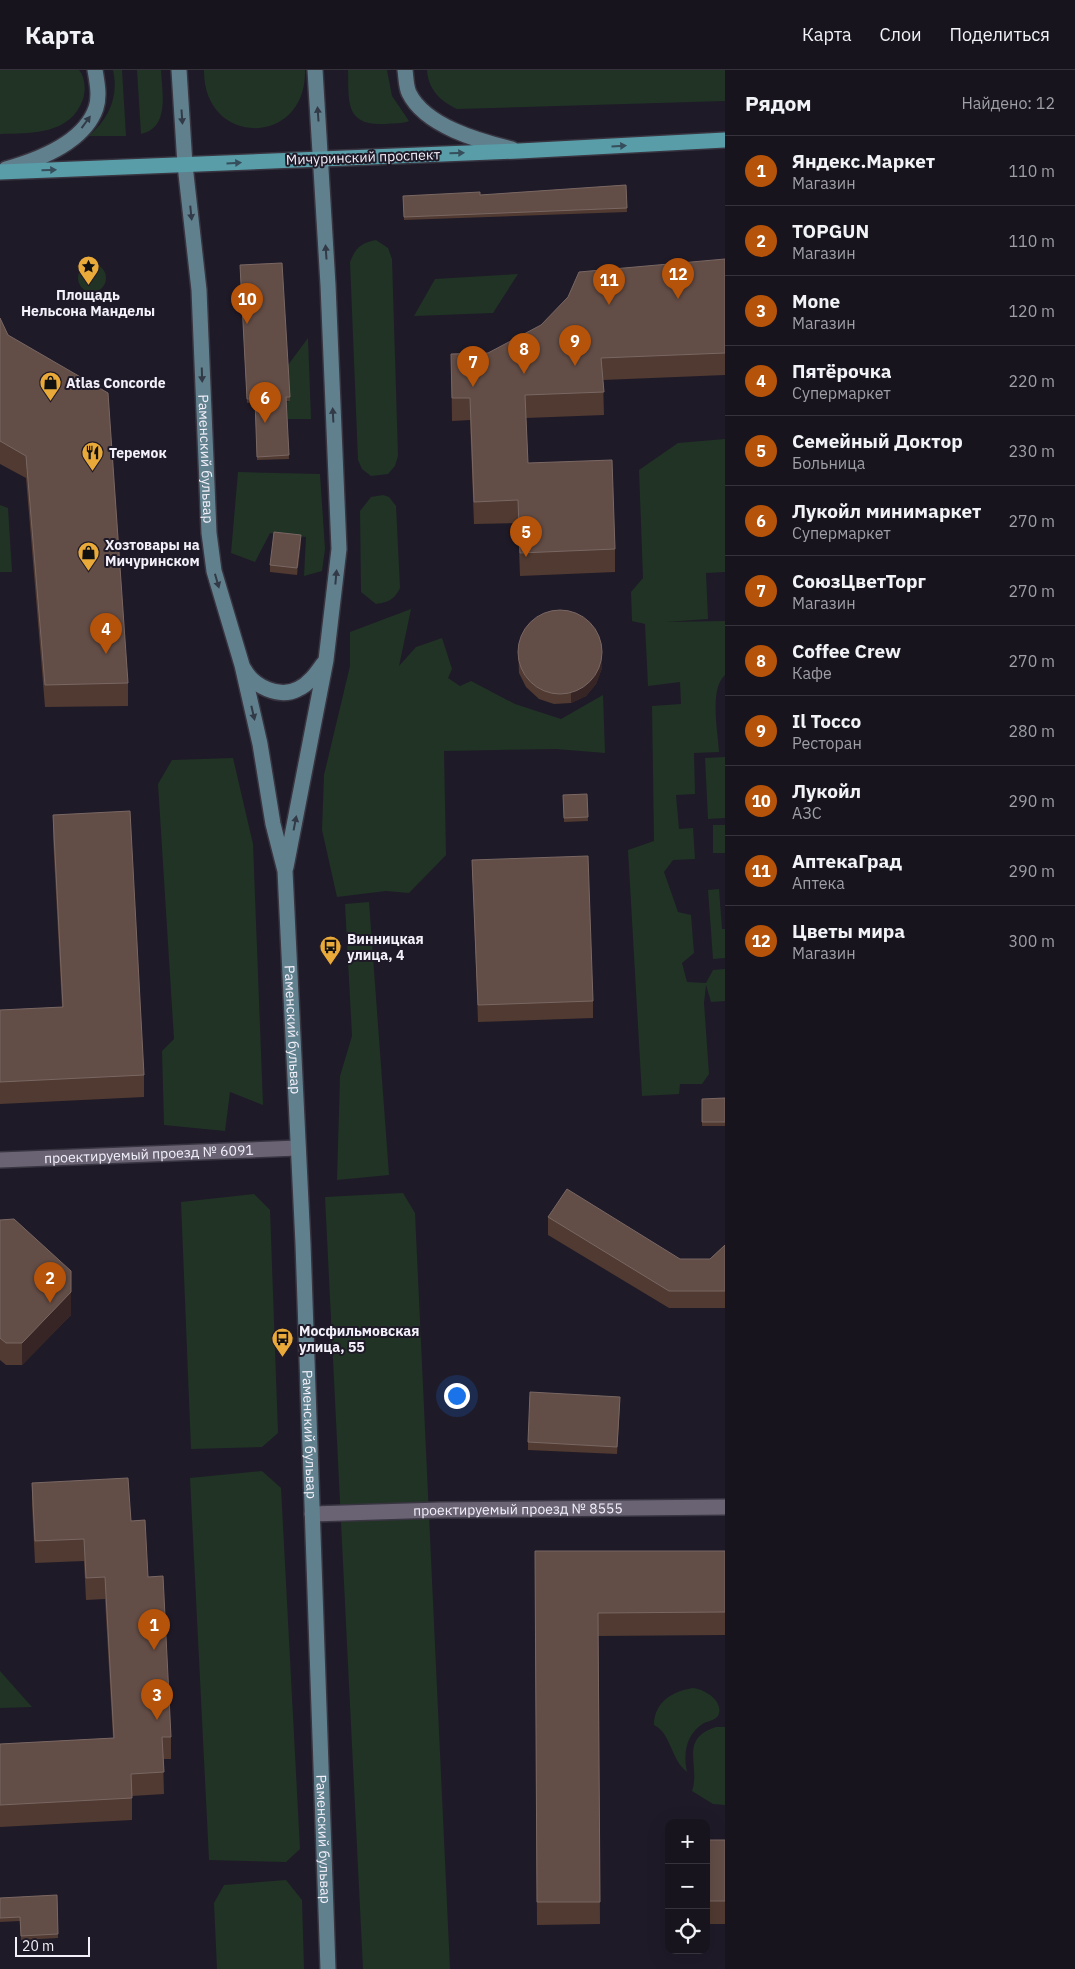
<!DOCTYPE html>
<html lang="ru">
<meta charset="utf-8">
<style>
body{margin:0;font-family:"IBM Plex Sans",sans-serif;background:#201d27;color:#f1f3f6}
.controls{position:absolute;right:15px;bottom:15px;display:grid;overflow:hidden;border-radius:10px;box-shadow:0 5px 20px #0002}
.controls button{width:45px;height:45px;display:grid;place-items:center;padding:0;border:0;border-bottom:1px solid #36333c;background:#17141e;color:#f1f3f6;font:25px sans-serif}
.scale{position:absolute;left:15px;bottom:12px;width:75px;box-sizing:border-box;padding-left:5px;border:2px solid #f3f0fa;border-top:0;font-size:14px;line-height:18px;white-space:nowrap;color:#f3f0fa;-webkit-text-stroke:4px #1f1a28;paint-order:stroke}
.you{position:absolute;left:456px;top:1325px;width:18px;height:18px;margin:-12px;border:4px solid #fff;border-radius:50%;background:#1a73e8;box-shadow:0 0 0 8px #1a73e833}
.badge{display:grid;place-items:center;width:32px;height:32px;border-radius:50%;background:#b45309;color:#fff;font-size:16px;font-weight:700}
.pin{position:absolute;translate:-50% -41px;filter:drop-shadow(0 1px 2px #0008)}
.pin::after{content:'';position:absolute;top:26px;width:18px;height:15px;background:inherit;clip-path:polygon(0 0,100% 0,50% 100%)}
.list{margin:0;padding:0;list-style:none}
h2{display:flex;justify-content:space-between;align-items:center;height:65px;margin:0;padding:0 20px;font-size:21px}
h2 small{font-size:16px;font-weight:400;color:#9e9ea4}
.list li{display:grid;grid-template-columns:32px 1fr auto;gap:15px;align-items:center;box-sizing:border-box;height:70px;padding:0 20px;border-top:1px solid #36333c}
.list b{display:block;font-size:19px;white-space:nowrap}
.list p{margin:0;font-size:16px;white-space:nowrap;color:#9e9ea4}
.list em{font-size:16px;font-style:normal;color:#9e9ea4}
.icon{flex:none;width:28px;height:28px;fill:none;stroke:currentColor;stroke-width:2;stroke-linecap:round;stroke-linejoin:round}
.map{position:relative;flex:none;width:725px;height:1899px;overflow:hidden}
header{display:flex;align-items:center;gap:30px;box-sizing:border-box;height:70px;padding:0 25px;background:#17141e;border-bottom:1px solid #36333c}
header strong{font-size:24px}
nav{display:flex;gap:28px;margin-inline-start:auto;font-size:18px}
main{display:flex}
aside{flex:1;background:#17141e}
.map>svg:first-child{display:block}
.green{fill:#203325}
.lines{fill:none;stroke-linecap:round;stroke-linejoin:round}
.street-casing{stroke:#383440;stroke-width:18}
.secondary-casing{stroke:#383440;stroke-width:18}
.primary-casing{stroke:#383440;stroke-width:18}
.street{stroke:#696374;stroke-width:15}
.secondary{stroke:#60808e;stroke-width:15}
.primary{stroke:#589da8;stroke-width:15}
.wall{fill:#513a31}
.shaded-wall{fill:#362524}
.building{fill:#634d47;stroke:#796763}
.oneway{fill:#323947}
.oneway2{fill:#364e5b}
.labels{text-anchor:middle;dominant-baseline:central;stroke-width:4;stroke-linejoin:round;paint-order:stroke}
.street-label{font-size:14px;fill:#f3f0fa;stroke:#1f1a28}
.poi-label{font-size:14px;font-weight:bold;fill:#f3f0fa;stroke:#1f1a28;text-anchor:start}
</style>
<header>
<strong>Карта</strong>
<nav><a>Карта</a><a>Слои</a><a>Поделиться</a></nav>
</header>
<main>
<div class="map">
<svg width="725" height="1899" viewBox="0 0 725 1899">
<rect width="100%" height="100%" fill="#1f1a28"/>
<path class="green" d="M0,0H79C85,7 86,20 83,29C71,65 31,63 0,64Z
M113,0H122L126,66H89C109,48 119,27 113,0Z
M137,0H161C162,22 170,58 141,64Z
M204,0H305C307,77 203,78 204,0Z
M348,0H387L392,26L409,51C403,54 393,53 385,54C344,56 349,31 348,0Z
M427,0H725V31L457,39C440,31 428,19 427,0Z
M376,170L388,178L392,189L398,386L395,396L388,404L371,406L362,399L358,390L350,192C356,177 361,173 376,170Z
M78 208a14 14 0 1 1 28 0a14 14 0 1 1-28 0Z
M518,204L493,243L414,246L435,209Z
M308,268L311,349H287L286,333L290,330L288,295Z
M725,369V502L706,503L708,549L666,552L725,551V605C709,619 718,662 719,682L694,683L695,724L676,725L679,759L693,758L695,789L673,790L664,802L678,842L691,845L694,883L682,893L687,912L706,913L713,900L725,899V931L711,932L706,915L704,933L709,1004L702,1014H680L679,1024L642,1026L628,780L654,771L652,636L681,634L680,612L648,616L645,554L632,551L631,522L643,508L639,400L678,373Z
M238,402L320,404L325,479L322,501L304,506L306,467L270,463L255,492L231,483Z
M383,425L389,427L396,436L400,518C394,530 389,532 376,534L361,522L360,441L371,427Z
M0,435L8,438L12,502H0Z
M411,539L399,596L416,577L442,568L452,599L448,608L460,616L471,611L515,634L561,649L603,625L605,683L556,679L444,681L446,785L409,823L386,821L337,827L322,760L324,705L350,596V562Z
M725,687V748L708,749L705,688Z
M233,688L253,774L263,1035L230,1022L225,1061L164,1055L162,981L174,969L158,714L172,690Z
M713,755H725V783H713Z
M719,819L722,859H725V888L713,889L708,820Z
M369,832L389,1105L337,1110L340,1006L352,966L345,834Z
M403,1123L415,1143L450,1899H363L325,1127Z
M254,1124L270,1140L278,1363L262,1377L191,1379L181,1132Z
M262,1401L281,1418L300,1779L286,1792L209,1790L190,1408Z
M0,1601L32,1637L0,1638Z
M693,1618C704,1619 725,1631 718,1646C715,1650 709,1651 704,1653C686,1664 683,1683 687,1702C671,1690 671,1663 654,1655C654,1632 673,1621 693,1618Z
M716,1657H725V1735L713,1734L692,1721C701,1696 678,1669 716,1657Z
M286,1810L302,1830L304,1899H217L214,1833L224,1815Z"/>
<g class="lines">
<defs>
<g id="street">
<path id="s1" d="M0,1090L298,1078"/>
<path id="s2" d="M312,1444L440,1440L725,1437"/>
</g>
<g id="secondary">
<path id="s3" d="M179,0L185,95L199,220L209,463L214,501L242,595L260,674L273,754L285,801L303,1174L328,1899"/>
<path d="M405,0C406,7 406,17 409,23C425,56 479,71 512,79"/>
<path d="M6,99C38,90 84,73 96,38C100,26 97,12 95,0"/>
<path d="M244,599C253,616 279,629 298,619C309,614 316,604 323,594"/>
<path d="M286,797L326,590L339,479L328,215L315,0"/>
</g>
<path id="primary" d="M0,102L519,81L725,70"/>
</defs>
<use href="#street" class="street-casing"/>
<use href="#secondary" class="secondary-casing"/>
<use href="#primary" class="primary-casing"/>
<use href="#street" class="street"/>
<use href="#secondary" class="secondary"/>
<use href="#primary" class="primary"/>
</g>
<path class="wall" d="M626,115L627,142L404,150L403,126L480,125Z
M725,189V305L603,310L604,345L526,348L528,393L615,479V502L520,506L518,453L474,454L470,350L452,351L451,284L488,283Z
M240,195L290,327V331H286L289,389L257,390L255,332L247,333Z
M0,248L128,613V636L45,637L26,408L0,394Z
M301,473L297,505L270,502V495Z
M518,576L602,598L596,614L586,626L571,633L554,634L539,629L526,617L519,603Z
M587,724L588,751L564,752L563,725Z
M53,745L144,1005V1027L0,1034V940L62,937L53,767Z
M472,790L593,931V948L478,952Z
M725,1028V1056H702V1029Z
M548,1147L680,1189H710L725,1175V1238H669L548,1165Z
M0,1150L71,1224V1245L22,1295H6L0,1290Z
M620,1334L617,1384L528,1380V1372Z
M32,1413L131,1451L148,1507L171,1667V1689H163L164,1724L132,1726V1750L0,1757V1674L113,1668L105,1529L86,1530L84,1491L35,1493L32,1435Z
M535,1481H725V1565L598,1566L600,1854L537,1855Z
M706,1770H725V1854H706Z
M57,1825L58,1868L21,1870L20,1851L0,1852V1828Z"/>
<path class="shaded-wall" d="M301,465V473L297,505V498Z
M602,588V598L596,614L586,626L571,633V623Z
M71,1201V1245L22,1295V1273Z"/>
<path class="building" d="M626,115L627,138L404,147L403,126L480,122V125Z
M725,189V283L601,288L604,322L525,325L528,393L612,390L615,479L520,483L518,430L474,432L470,328H452L451,284L488,283L541,255L568,227L579,202Z
M282,193L290,327H286L289,385L257,387L255,329H247L240,195Z
M0,248L8,265L108,323L128,613L45,615L26,386L0,371Z
M274,462L301,465L297,498L270,495Z
M518 582a42 42 0 1 1 84 0a42 42 0 1 1-84 0Z
M587,724L588,747L564,748L563,725Z
M130,741L144,1005L0,1012V940L63,937L53,745Z
M588,786L593,931L478,935L472,790Z
M725,1028V1052H702V1029Z
M567,1119L680,1189H710L725,1175V1221H669L548,1147Z
M14,1149L71,1201V1222L22,1273H6L0,1268V1150Z
M530,1322L620,1327L617,1377L528,1372Z
M128,1408L131,1451L145,1450L148,1507L163,1506L171,1667H162L164,1702L131,1704L132,1728L0,1735V1674L114,1668L105,1507L86,1508L84,1469L35,1471L32,1413Z
M535,1481H725V1542L598,1543L600,1832H537Z
M706,1770H725V1831H706Z
M57,1825L58,1864L21,1866L20,1847L0,1848V1828Z"/>
<defs><path id="oneway-solid" d="M-6-.8H1V-3.2L6.5 0L1 3.2V.8H-6Z" transform="scale(1.25)"/></defs>
<g class="oneway">
<use href="#oneway-solid" transform="translate(318 44) rotate(-94)"/>
<use href="#oneway-solid" transform="translate(182 47) rotate(86)"/>
<use href="#oneway-solid" transform="translate(86 52) rotate(-54)"/>
<use href="#oneway-solid" transform="translate(191 143) rotate(84)"/>
<use href="#oneway-solid" transform="translate(326 182) rotate(-94)"/>
<use href="#oneway-solid" transform="translate(202 305) rotate(88)"/>
<use href="#oneway-solid" transform="translate(333 345) rotate(-93)"/>
<use href="#oneway-solid" transform="translate(336 507) rotate(-85)"/>
<use href="#oneway-solid" transform="translate(217 511) rotate(74)"/>
<use href="#oneway-solid" transform="translate(253 643) rotate(77)"/>
<use href="#oneway-solid" transform="translate(295 753) rotate(-79)"/>
</g>
<g class="oneway2">
<use href="#oneway-solid" transform="translate(619 76) rotate(-3)"/>
<use href="#oneway-solid" transform="translate(457 83) rotate(-2)"/>
<use href="#oneway-solid" transform="translate(234 93) rotate(-3)"/>
<use href="#oneway-solid" transform="translate(49 100) rotate(-2)"/>
</g>
<defs>
<symbol id="sight-pin" viewBox="-11 -11 22 30"><path d="M0 17L-7.5 6A9.5 9.5 0 1 1 7.5 6Z" fill="#eaaa39" stroke="#1f1a28"/><path d="M0-6L1.8-2.2L6-1.7L2.9 1.2L3.7 5.4L0 3.3L-3.7 5.4L-2.9 1.2L-6-1.7L-1.8-2.2Z" fill="#111"/></symbol>
<symbol id="shop-pin" viewBox="-11 -11 22 30"><path d="M0 17L-7.5 6A9.5 9.5 0 1 1 7.5 6Z" fill="#eaaa39" stroke="#1f1a28"/><path d="M-5-2.5h2.3a2.7 3.5 0 0 1 5.4 0H5L5.5 6h-11ZM-1.5-2.5h3a1.5 2.3 0 0 0-3 0Z" fill="#111"/></symbol>
<symbol id="restaurant-pin" viewBox="-11 -11 22 30"><path d="M0 17L-7.5 6A9.5 9.5 0 1 1 7.5 6Z" fill="#eaaa39" stroke="#1f1a28"/><path d="M-5-6h1v4h1v-4h1v4h1v-4h1v5L-1.5 .5V6h-2V.5L-5-1ZM5-6V6H3V1.5H1.5Q1.5-4 5-6Z" fill="#111"/></symbol>
<symbol id="bus-pin" viewBox="-11 -11 22 30"><path d="M0 17L-7.5 6A9.5 9.5 0 1 1 7.5 6Z" fill="#eaaa39" stroke="#1f1a28"/><path d="M-5-6H5V4H4V6H2V4H-2V6H-4V4H-5ZM-3.5-4V0h7V-4ZM-3.5 1.2v1.5H-2V1.2ZM2 1.2v1.5H3.5V1.2Z" fill="#111"/></symbol>
</defs>
<g fill-rule="evenodd">
<use href="#sight-pin" x="76" y="184" width="25" height="34"/>
<use href="#shop-pin" x="38" y="300" width="25" height="34"/>
<use href="#restaurant-pin" x="80" y="370" width="25" height="34"/>
<use href="#shop-pin" x="76" y="470" width="25" height="34"/>
<use href="#bus-pin" x="318" y="864" width="25" height="34"/>
<use href="#bus-pin" x="270" y="1256" width="25" height="34"/>
</g>
<g class="labels">
<g class="street-label">
<text transform="translate(363 87) rotate(-2)">Мичуринский проспект</text>
<text stroke="none"><textPath href="#s3" startOffset="390">Раменский бульвар</textPath></text>
<text stroke="none"><textPath href="#s3" startOffset="970">Раменский бульвар</textPath></text>
<text stroke="none"><textPath href="#s1" startOffset="149">проектируемый проезд № 6091</textPath></text>
<text stroke="none"><textPath href="#s3" startOffset="1375">Раменский бульвар</textPath></text>
<text stroke="none"><textPath href="#s2" startOffset="206">проектируемый проезд № 8555</textPath></text>
<text stroke="none"><textPath href="#s3" startOffset="1780">Раменский бульвар</textPath></text>
</g>
<g class="poi-label">
<text x="88" y="225" text-anchor="middle">Площадь<tspan x="88" dy="16">Нельсона Манделы</tspan></text>
<text x="66" y="313">Atlas Concorde</text>
<text x="109" y="383">Теремок</text>
<text x="105" y="475">Хозтовары на<tspan x="105" dy="16">Мичуринском</tspan></text>
<text x="347" y="869">Винницкая<tspan x="347" dy="16">улица, 4</tspan></text>
<text x="299" y="1261">Мосфильмовская<tspan x="299" dy="16">улица, 55</tspan></text>
</g>
</g>
</svg>
<div class="controls">
<button>+</button>
<button>−</button>
<button><svg class="icon" aria-label="locate" viewBox="0 0 24 24"><circle cx="12" cy="12" r="6"/><path d="M12 2v4M12 18v4M2 12h4M18 12h4"/></svg></button>
</div>
<div class="scale">20 m</div>
<div class="you"></div>
<div class="pin badge" style="left:154px;top:1580px">1</div>
<div class="pin badge" style="left:50px;top:1233px">2</div>
<div class="pin badge" style="left:157px;top:1650px">3</div>
<div class="pin badge" style="left:106px;top:584px">4</div>
<div class="pin badge" style="left:526px;top:487px">5</div>
<div class="pin badge" style="left:265px;top:353px">6</div>
<div class="pin badge" style="left:473px;top:317px">7</div>
<div class="pin badge" style="left:524px;top:304px">8</div>
<div class="pin badge" style="left:575px;top:296px">9</div>
<div class="pin badge" style="left:247px;top:254px">10</div>
<div class="pin badge" style="left:609px;top:235px">11</div>
<div class="pin badge" style="left:678px;top:229px">12</div>
</div>
<aside>
<h2>Рядом<small>Найдено: 12</small></h2>
<ul class="list">
<li><span class="badge">1</span><div><b>Яндекс.Маркет</b><p>Магазин</p></div><em>110 m</em></li>
<li><span class="badge">2</span><div><b>TOPGUN</b><p>Магазин</p></div><em>110 m</em></li>
<li><span class="badge">3</span><div><b>Mone</b><p>Магазин</p></div><em>120 m</em></li>
<li><span class="badge">4</span><div><b>Пятёрочка</b><p>Супермаркет</p></div><em>220 m</em></li>
<li><span class="badge">5</span><div><b>Семейный Доктор</b><p>Больница</p></div><em>230 m</em></li>
<li><span class="badge">6</span><div><b>Лукойл минимаркет</b><p>Супермаркет</p></div><em>270 m</em></li>
<li><span class="badge">7</span><div><b>СоюзЦветТорг</b><p>Магазин</p></div><em>270 m</em></li>
<li><span class="badge">8</span><div><b>Coffee Crew</b><p>Кафе</p></div><em>270 m</em></li>
<li><span class="badge">9</span><div><b>Il Tocco</b><p>Ресторан</p></div><em>280 m</em></li>
<li><span class="badge">10</span><div><b>Лукойл</b><p>АЗС</p></div><em>290 m</em></li>
<li><span class="badge">11</span><div><b>АптекаГрад</b><p>Аптека</p></div><em>290 m</em></li>
<li><span class="badge">12</span><div><b>Цветы мира</b><p>Магазин</p></div><em>300 m</em></li>
</ul>
</aside>
</main>
